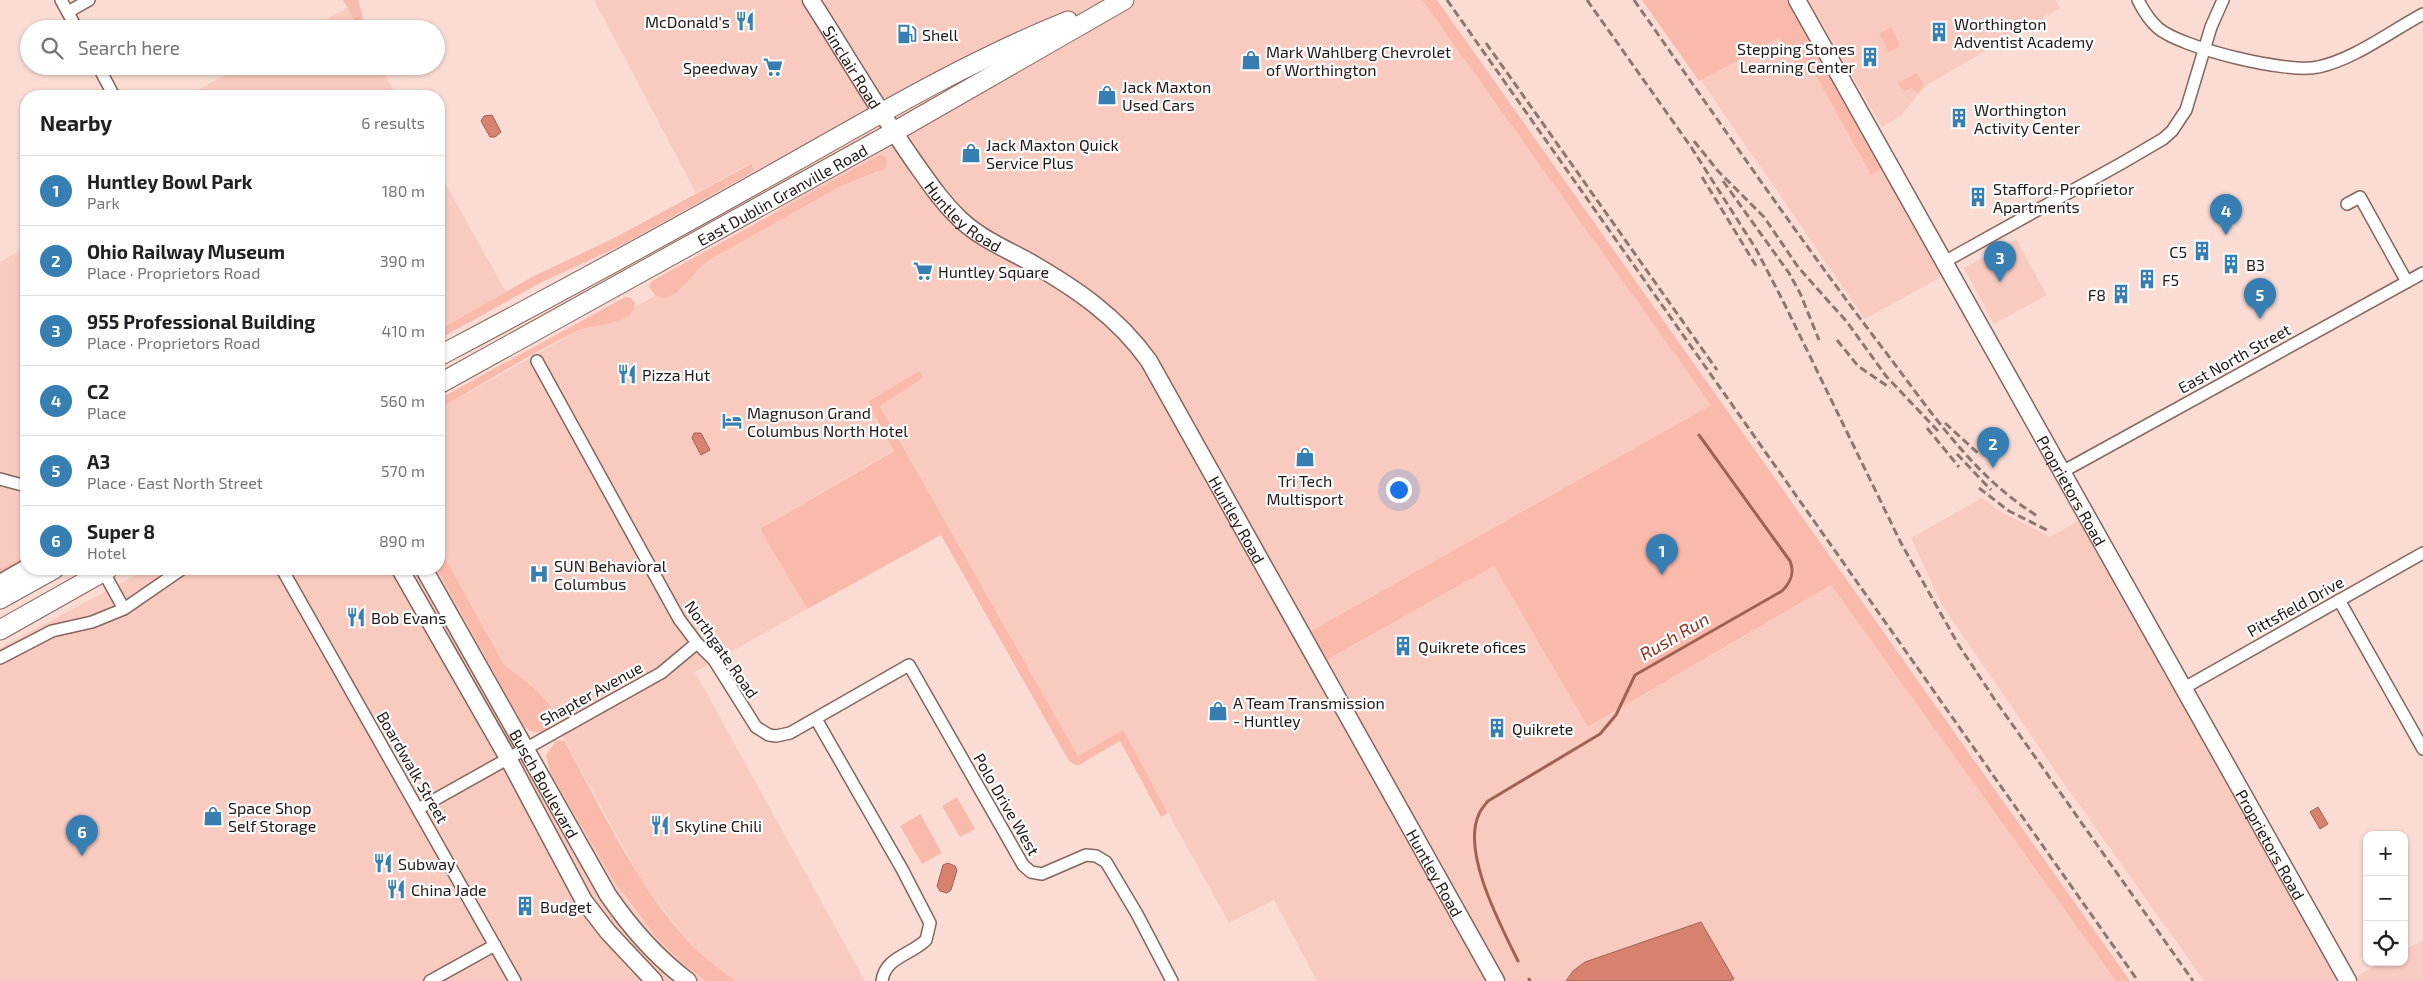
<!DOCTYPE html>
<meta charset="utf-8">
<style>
body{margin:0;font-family:"Exo 2",sans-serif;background:#f2f2f2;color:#202124}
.controls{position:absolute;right:15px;bottom:15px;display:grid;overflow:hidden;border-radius:10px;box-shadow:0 1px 4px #0004}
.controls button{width:45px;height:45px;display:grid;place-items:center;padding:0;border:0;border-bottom:1px solid #e0e0e0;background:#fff;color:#202124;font:25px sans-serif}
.you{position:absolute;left:1398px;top:489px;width:18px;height:18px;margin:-12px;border:4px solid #fff;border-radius:50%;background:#1a73e8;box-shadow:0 0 0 8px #1a73e833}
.badge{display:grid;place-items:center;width:32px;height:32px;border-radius:50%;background:#377fb3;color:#fff;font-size:16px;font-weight:700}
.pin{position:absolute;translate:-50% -41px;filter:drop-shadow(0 1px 2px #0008)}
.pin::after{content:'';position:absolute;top:26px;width:18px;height:15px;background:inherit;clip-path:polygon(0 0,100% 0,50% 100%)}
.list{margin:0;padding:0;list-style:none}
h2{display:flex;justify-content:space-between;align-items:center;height:65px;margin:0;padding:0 20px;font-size:21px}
h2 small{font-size:16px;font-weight:400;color:#757577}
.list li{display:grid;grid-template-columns:32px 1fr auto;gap:15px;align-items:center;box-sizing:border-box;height:70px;padding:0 20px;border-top:1px solid #e0e0e0}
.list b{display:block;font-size:19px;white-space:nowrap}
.list p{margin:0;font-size:16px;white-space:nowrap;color:#757577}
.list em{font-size:16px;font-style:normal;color:#757577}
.icon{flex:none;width:28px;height:28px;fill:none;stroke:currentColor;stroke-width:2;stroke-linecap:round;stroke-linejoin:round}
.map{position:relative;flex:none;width:2423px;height:981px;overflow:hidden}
.search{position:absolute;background:#fff;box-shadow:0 1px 4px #0004;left:20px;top:20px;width:425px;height:55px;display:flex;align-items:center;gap:12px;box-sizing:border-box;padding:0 18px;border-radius:28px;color:#757577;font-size:19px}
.panel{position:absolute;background:#fff;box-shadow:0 1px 4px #0004;left:20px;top:90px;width:425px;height:485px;border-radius:20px}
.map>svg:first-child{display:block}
.built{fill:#f9cbc0}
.green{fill:#fabaab}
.water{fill:#d6826f;stroke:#a06253}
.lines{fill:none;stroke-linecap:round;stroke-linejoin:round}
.stream{stroke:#a06253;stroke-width:3}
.street-casing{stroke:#86655d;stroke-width:14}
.secondary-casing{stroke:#86655d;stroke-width:19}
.primary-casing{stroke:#86655d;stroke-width:21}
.highway-casing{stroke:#86655d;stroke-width:24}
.street{stroke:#fff;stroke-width:11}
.secondary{stroke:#fff;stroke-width:16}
.primary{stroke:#fff;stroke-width:19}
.highway{stroke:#fff;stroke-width:21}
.rail{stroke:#8c7771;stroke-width:3;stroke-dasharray:8 4;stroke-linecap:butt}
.labels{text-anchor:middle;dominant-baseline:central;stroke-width:4.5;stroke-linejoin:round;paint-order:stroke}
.poi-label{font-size:16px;fill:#231613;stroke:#fff;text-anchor:start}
.street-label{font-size:16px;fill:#231613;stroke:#fff}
.water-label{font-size:18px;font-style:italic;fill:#932f1a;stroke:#fff}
</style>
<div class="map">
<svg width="2423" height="981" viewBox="0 0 2423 981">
<rect width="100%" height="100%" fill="#fadcd4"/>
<path class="built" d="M594,0H808L813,8L827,0H1422L1711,405L1302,636L1319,665L1494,566L1589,727L1831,585L2116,981H1317L1274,900L1229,923L1123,731L1078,756L880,405L923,378L868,402L894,450L760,529L807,609L695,672L865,981H736L713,967L681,932L643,883L554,721V713L541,694L512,673L503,663L439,547V409L578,331L633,312L635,307L656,295L662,298L680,290L705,263L722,253L841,186L878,172L879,155L779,211L753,166L747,165L696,193Z
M1808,0H2056L2060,8L1925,86L1901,116L1882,127Z
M347,8L359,29H309Z
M1808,18L1950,272L1865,319L1700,79Z
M241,66H380L397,96H187Z
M439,172L506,292L439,330Z
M2016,239L2047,295L1994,324L1964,268Z
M26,247V556L0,569V262Z
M1982,498L2001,512L2050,537L2087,516L2348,981H2204L2049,762L1941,603L1911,538Z
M147,569H437L550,772L628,902L655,936L684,965L706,981H0V648Z
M2423,940V981H2349L2382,962H2404V950Z"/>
<path class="green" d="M343,0H358L366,29H359Z
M1422,0H1437L2130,981H2116L1831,585L1588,727L1494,566L1318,665L1302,636L1711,405Z
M1642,0H1786L1881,169L1871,175L1814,72L1804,76L1779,38L1699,81Z
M1891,27L1899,43V47L1889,52L1879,34Z
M1917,73L1924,85L1918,93L1911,88L1905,91L1897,83Z
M879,155L886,157L887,165L884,169L841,186L722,253C716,256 710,259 705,263C693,273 665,319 649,286L652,281Z
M751,164L755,171L622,245L540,283L439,339V330L532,277L616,237Z
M625,297L631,298L635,303C636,325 592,324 577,331C530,354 484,383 439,409V399Z
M919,371L923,378L880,406L1078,756L1123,730L1168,813L1161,817L1120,741L1077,766L1069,761L941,535L807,609L760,529L894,451L868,402Z
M439,547L503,663C516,677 574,709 546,730C537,735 530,732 523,725L437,569H439Z
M26,556V562L0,576V569Z
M560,740L564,741C609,821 656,931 736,981H706L684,965L655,936L614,881L550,772L546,755L555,742Z
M957,797L975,829L960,837L942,806Z
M920,814L942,853L922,864L900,826Z"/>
<path class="water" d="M492,115L501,132L495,137H490L481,121L484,116Z
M694,433H701L710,450L701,455L692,438Z
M2318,807L2328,824L2320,829L2310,812Z
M948,863L955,866L957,870L951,890L947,893L940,891L937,886L943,865Z
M1701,922L1734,979L1730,981H1566L1573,971L1585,962Z"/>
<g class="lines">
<path class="stream" d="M1518,961C1501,926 1461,852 1479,814C1481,809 1485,805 1488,801L1600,734L1616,715L1635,675L1782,591C1791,582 1795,573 1790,561L1699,435
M1529,979L1530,981"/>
<defs>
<path id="street" d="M61,0L77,29
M2138,0C2143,10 2149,20 2158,28C2181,48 2288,74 2318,67C2353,60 2391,31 2423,14
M68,12L89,0
M98,66L114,96
M2347,204L2360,197L2407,282
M1944,262L2122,163L2163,139L2172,131L2186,110L2211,27L2223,0
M537,361L679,619L697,643L714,660L756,727L769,735L776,736L790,733L909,665L1023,865L1031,872L1042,874L1086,855L1096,856L1106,862L1137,914L1172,981
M2062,472L2423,273
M0,479L26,486
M282,569L515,981
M103,571L124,609
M2339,600L2423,749
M0,658L52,631L92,622L124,609L182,569
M2184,688L2423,553
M816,719L902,869L930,923L926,940C911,955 885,957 882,981
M418,809L661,673L697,643
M430,981L495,945"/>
<g id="secondary">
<path id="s1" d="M811,0C845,53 877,108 913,160C928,181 941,201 960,219C980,238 1004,248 1028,261C1075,288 1117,316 1149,361L1496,981"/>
<path id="s2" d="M1797,0L2348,981"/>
<path d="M400,569L508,758L584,901L608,932L654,981"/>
<path id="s3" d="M424,569L608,895C630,927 656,957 688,981"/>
</g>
<g id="primary">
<path d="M439,356C545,300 652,242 757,183C859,126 959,65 1068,21"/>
<path id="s4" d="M439,384L894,132L1124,0"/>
<path d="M0,599L54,569"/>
<path d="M0,630L108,569"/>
</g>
<path id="highway" d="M0,586L30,569"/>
</defs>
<use href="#street" class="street-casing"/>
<use href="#secondary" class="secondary-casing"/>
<use href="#primary" class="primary-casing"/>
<use href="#highway" class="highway-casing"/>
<use href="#street" class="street"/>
<use href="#secondary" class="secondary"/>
<use href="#primary" class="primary"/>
<use href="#highway" class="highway"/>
<path class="rail" d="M1447,0L2138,981
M1587,0L1691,147L1756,249L1784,303L1901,543L1958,644L1995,700L2193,981
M1634,0C1716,117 1797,236 1884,350C1930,410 1973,477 2039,517
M1486,43L1717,370
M1694,141L1718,171L1764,217L1798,267L1847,322L1886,376L1938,431
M1702,177L1758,269
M1723,181L1789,273L1800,293L1819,340
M1837,340L1858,366L1890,388
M1945,423L1980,455
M1927,428L1959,467
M1957,454L1991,490
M1979,488L2009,511L2047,530"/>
</g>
<defs>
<symbol id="restaurant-bare" viewBox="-9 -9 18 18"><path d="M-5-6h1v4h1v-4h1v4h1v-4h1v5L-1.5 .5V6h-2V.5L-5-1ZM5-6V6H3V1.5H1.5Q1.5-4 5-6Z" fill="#377fb3" stroke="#fff" stroke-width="2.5" paint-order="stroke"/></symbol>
<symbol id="building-bare" viewBox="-9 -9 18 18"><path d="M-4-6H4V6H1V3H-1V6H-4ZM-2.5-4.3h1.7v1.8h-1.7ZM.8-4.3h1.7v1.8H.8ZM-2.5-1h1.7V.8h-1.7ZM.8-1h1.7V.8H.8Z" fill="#377fb3" stroke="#fff" stroke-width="2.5" paint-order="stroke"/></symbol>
<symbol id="fuel-bare" viewBox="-9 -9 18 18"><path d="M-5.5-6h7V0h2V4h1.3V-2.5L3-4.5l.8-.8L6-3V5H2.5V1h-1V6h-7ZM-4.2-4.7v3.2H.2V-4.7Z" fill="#377fb3" stroke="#fff" stroke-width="2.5" paint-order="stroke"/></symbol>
<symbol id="shop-bare" viewBox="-9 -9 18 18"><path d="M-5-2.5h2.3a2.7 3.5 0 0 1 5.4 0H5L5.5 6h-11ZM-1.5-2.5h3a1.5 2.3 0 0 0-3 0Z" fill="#377fb3" stroke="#fff" stroke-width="2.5" paint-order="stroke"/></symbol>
<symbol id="supermarket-bare" viewBox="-9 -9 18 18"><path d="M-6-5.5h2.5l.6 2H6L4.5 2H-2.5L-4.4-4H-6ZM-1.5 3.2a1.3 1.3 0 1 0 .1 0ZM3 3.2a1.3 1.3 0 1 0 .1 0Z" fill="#377fb3" stroke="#fff" stroke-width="2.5" paint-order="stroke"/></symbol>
<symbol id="hotel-bare" viewBox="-9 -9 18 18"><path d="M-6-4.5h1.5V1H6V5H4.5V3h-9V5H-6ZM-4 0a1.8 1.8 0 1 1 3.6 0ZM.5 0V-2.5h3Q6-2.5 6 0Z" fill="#377fb3" stroke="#fff" stroke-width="2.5" paint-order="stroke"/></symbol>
<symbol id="hospital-bare" viewBox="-9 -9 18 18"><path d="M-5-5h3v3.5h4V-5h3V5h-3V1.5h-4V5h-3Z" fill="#377fb3" stroke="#fff" stroke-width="2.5" paint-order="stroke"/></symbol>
</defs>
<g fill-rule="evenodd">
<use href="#restaurant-bare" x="731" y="7" width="28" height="28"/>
<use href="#building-bare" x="1925" y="18" width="28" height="28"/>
<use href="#fuel-bare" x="893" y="20" width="28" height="28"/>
<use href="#building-bare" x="1856" y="43" width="28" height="28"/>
<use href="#shop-bare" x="1237" y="46" width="28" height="28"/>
<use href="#supermarket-bare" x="759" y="53" width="28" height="28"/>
<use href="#shop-bare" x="1093" y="81" width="28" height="28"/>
<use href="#building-bare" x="1945" y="104" width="28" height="28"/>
<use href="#shop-bare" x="957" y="139" width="28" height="28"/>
<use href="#building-bare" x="1964" y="183" width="28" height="28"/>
<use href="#building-bare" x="2188" y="237" width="28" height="28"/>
<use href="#building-bare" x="2217" y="250" width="28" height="28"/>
<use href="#supermarket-bare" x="909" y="257" width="28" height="28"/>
<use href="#building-bare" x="2133" y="265" width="28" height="28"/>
<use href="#building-bare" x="2107" y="280" width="28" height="28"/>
<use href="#restaurant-bare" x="613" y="360" width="28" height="28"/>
<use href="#hotel-bare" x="718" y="407" width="28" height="28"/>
<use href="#shop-bare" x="1291" y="443" width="28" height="28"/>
<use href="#hospital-bare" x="525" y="560" width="28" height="28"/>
<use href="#restaurant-bare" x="342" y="603" width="28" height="28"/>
<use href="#building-bare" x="1389" y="632" width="28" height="28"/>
<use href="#shop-bare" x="1204" y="697" width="28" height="28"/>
<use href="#building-bare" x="1483" y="714" width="28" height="28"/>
<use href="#shop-bare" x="199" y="802" width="28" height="28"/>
<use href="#restaurant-bare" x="646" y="811" width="28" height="28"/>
<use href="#restaurant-bare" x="369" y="849" width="28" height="28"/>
<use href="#restaurant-bare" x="382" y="875" width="28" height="28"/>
<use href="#building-bare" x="511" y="892" width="28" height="28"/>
</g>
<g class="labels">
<g class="poi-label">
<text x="730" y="21" text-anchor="end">McDonald's</text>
<text x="1954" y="23">Worthington<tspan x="1954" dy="18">Adventist Academy</tspan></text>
<text x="922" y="34">Shell</text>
<text x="1855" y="48" text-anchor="end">Stepping Stones<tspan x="1855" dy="18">Learning Center</tspan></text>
<text x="1266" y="51">Mark Wahlberg Chevrolet<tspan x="1266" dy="18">of Worthington</tspan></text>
<text x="758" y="67" text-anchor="end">Speedway</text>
<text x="1122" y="86">Jack Maxton<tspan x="1122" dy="18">Used Cars</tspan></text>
<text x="1974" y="109">Worthington<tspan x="1974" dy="18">Activity Center</tspan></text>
<text x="986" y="144">Jack Maxton Quick<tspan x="986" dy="18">Service Plus</tspan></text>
<text x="1993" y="188">Stafford-Proprietor<tspan x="1993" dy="18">Apartments</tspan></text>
<text x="2187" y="251" text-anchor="end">C5</text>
<text x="2246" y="264">B3</text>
<text x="938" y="271">Huntley Square</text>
<text x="2162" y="279">F5</text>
<text x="2106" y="294" text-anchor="end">F8</text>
<text x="642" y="374">Pizza Hut</text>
<text x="747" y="412">Magnuson Grand<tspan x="747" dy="18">Columbus North Hotel</tspan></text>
<text x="1305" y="480" text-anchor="middle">Tri Tech<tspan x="1305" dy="18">Multisport</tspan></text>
<text x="554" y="565">SUN Behavioral<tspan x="554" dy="18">Columbus</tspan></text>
<text x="371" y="617">Bob Evans</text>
<text x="1418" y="646">Quikrete ofices</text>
<text x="1233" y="702">A Team Transmission<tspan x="1233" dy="18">- Huntley</tspan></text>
<text x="1512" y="728">Quikrete</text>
<text x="228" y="807">Space Shop<tspan x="228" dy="18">Self Storage</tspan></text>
<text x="675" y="825">Skyline Chili</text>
<text x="398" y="863">Subway</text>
<text x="411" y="889">China Jade</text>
<text x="540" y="906">Budget</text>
</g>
<g class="street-label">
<text stroke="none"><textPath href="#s1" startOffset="79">Sinclair Road</textPath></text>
<text stroke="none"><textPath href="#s4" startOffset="392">East Dublin Granville Road</textPath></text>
<text stroke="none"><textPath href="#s1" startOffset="266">Huntley Road</textPath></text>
<text transform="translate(2234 358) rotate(-29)">East North Street</text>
<text stroke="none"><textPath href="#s2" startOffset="562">Proprietors Road</textPath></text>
<text stroke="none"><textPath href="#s1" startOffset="685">Huntley Road</textPath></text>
<text transform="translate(2295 606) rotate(-29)">Pittsfield Drive</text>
<text transform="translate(722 649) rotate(55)">Northgate Road</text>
<text transform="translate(591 693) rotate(-29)">Shapter Avenue</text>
<text transform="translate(413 767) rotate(60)">Boardwalk Street</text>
<text stroke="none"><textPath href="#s3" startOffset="246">Busch Boulevard</textPath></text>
<text transform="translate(1007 804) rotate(60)">Polo Drive West</text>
<text stroke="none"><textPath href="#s2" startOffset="968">Proprietors Road</textPath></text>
<text stroke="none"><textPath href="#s1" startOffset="1090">Huntley Road</textPath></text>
</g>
<g class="water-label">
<text transform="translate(1674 636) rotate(-30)">Rush Run</text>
</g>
</g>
</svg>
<div class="controls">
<button>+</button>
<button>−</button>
<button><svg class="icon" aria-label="locate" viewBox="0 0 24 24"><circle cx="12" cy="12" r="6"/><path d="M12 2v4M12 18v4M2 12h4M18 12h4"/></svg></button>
</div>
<div class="you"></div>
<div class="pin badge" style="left:1662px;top:575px">1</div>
<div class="pin badge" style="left:1993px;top:468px">2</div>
<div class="pin badge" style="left:2000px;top:282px">3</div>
<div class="pin badge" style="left:2226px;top:235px">4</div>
<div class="pin badge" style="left:2260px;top:319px">5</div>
<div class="pin badge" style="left:82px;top:856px">6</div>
<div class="search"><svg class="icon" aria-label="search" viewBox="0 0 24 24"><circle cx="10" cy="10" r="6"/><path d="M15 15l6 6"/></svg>Search here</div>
<section class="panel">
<h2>Nearby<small>6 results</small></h2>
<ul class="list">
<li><span class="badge">1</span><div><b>Huntley Bowl Park</b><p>Park</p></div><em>180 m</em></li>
<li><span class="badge">2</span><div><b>Ohio Railway Museum</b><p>Place · Proprietors Road</p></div><em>390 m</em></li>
<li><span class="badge">3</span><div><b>955 Professional Building</b><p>Place · Proprietors Road</p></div><em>410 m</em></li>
<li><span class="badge">4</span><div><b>C2</b><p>Place</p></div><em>560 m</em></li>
<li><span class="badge">5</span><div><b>A3</b><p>Place · East North Street</p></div><em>570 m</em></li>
<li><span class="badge">6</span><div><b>Super 8</b><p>Hotel</p></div><em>890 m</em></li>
</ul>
</section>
</div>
